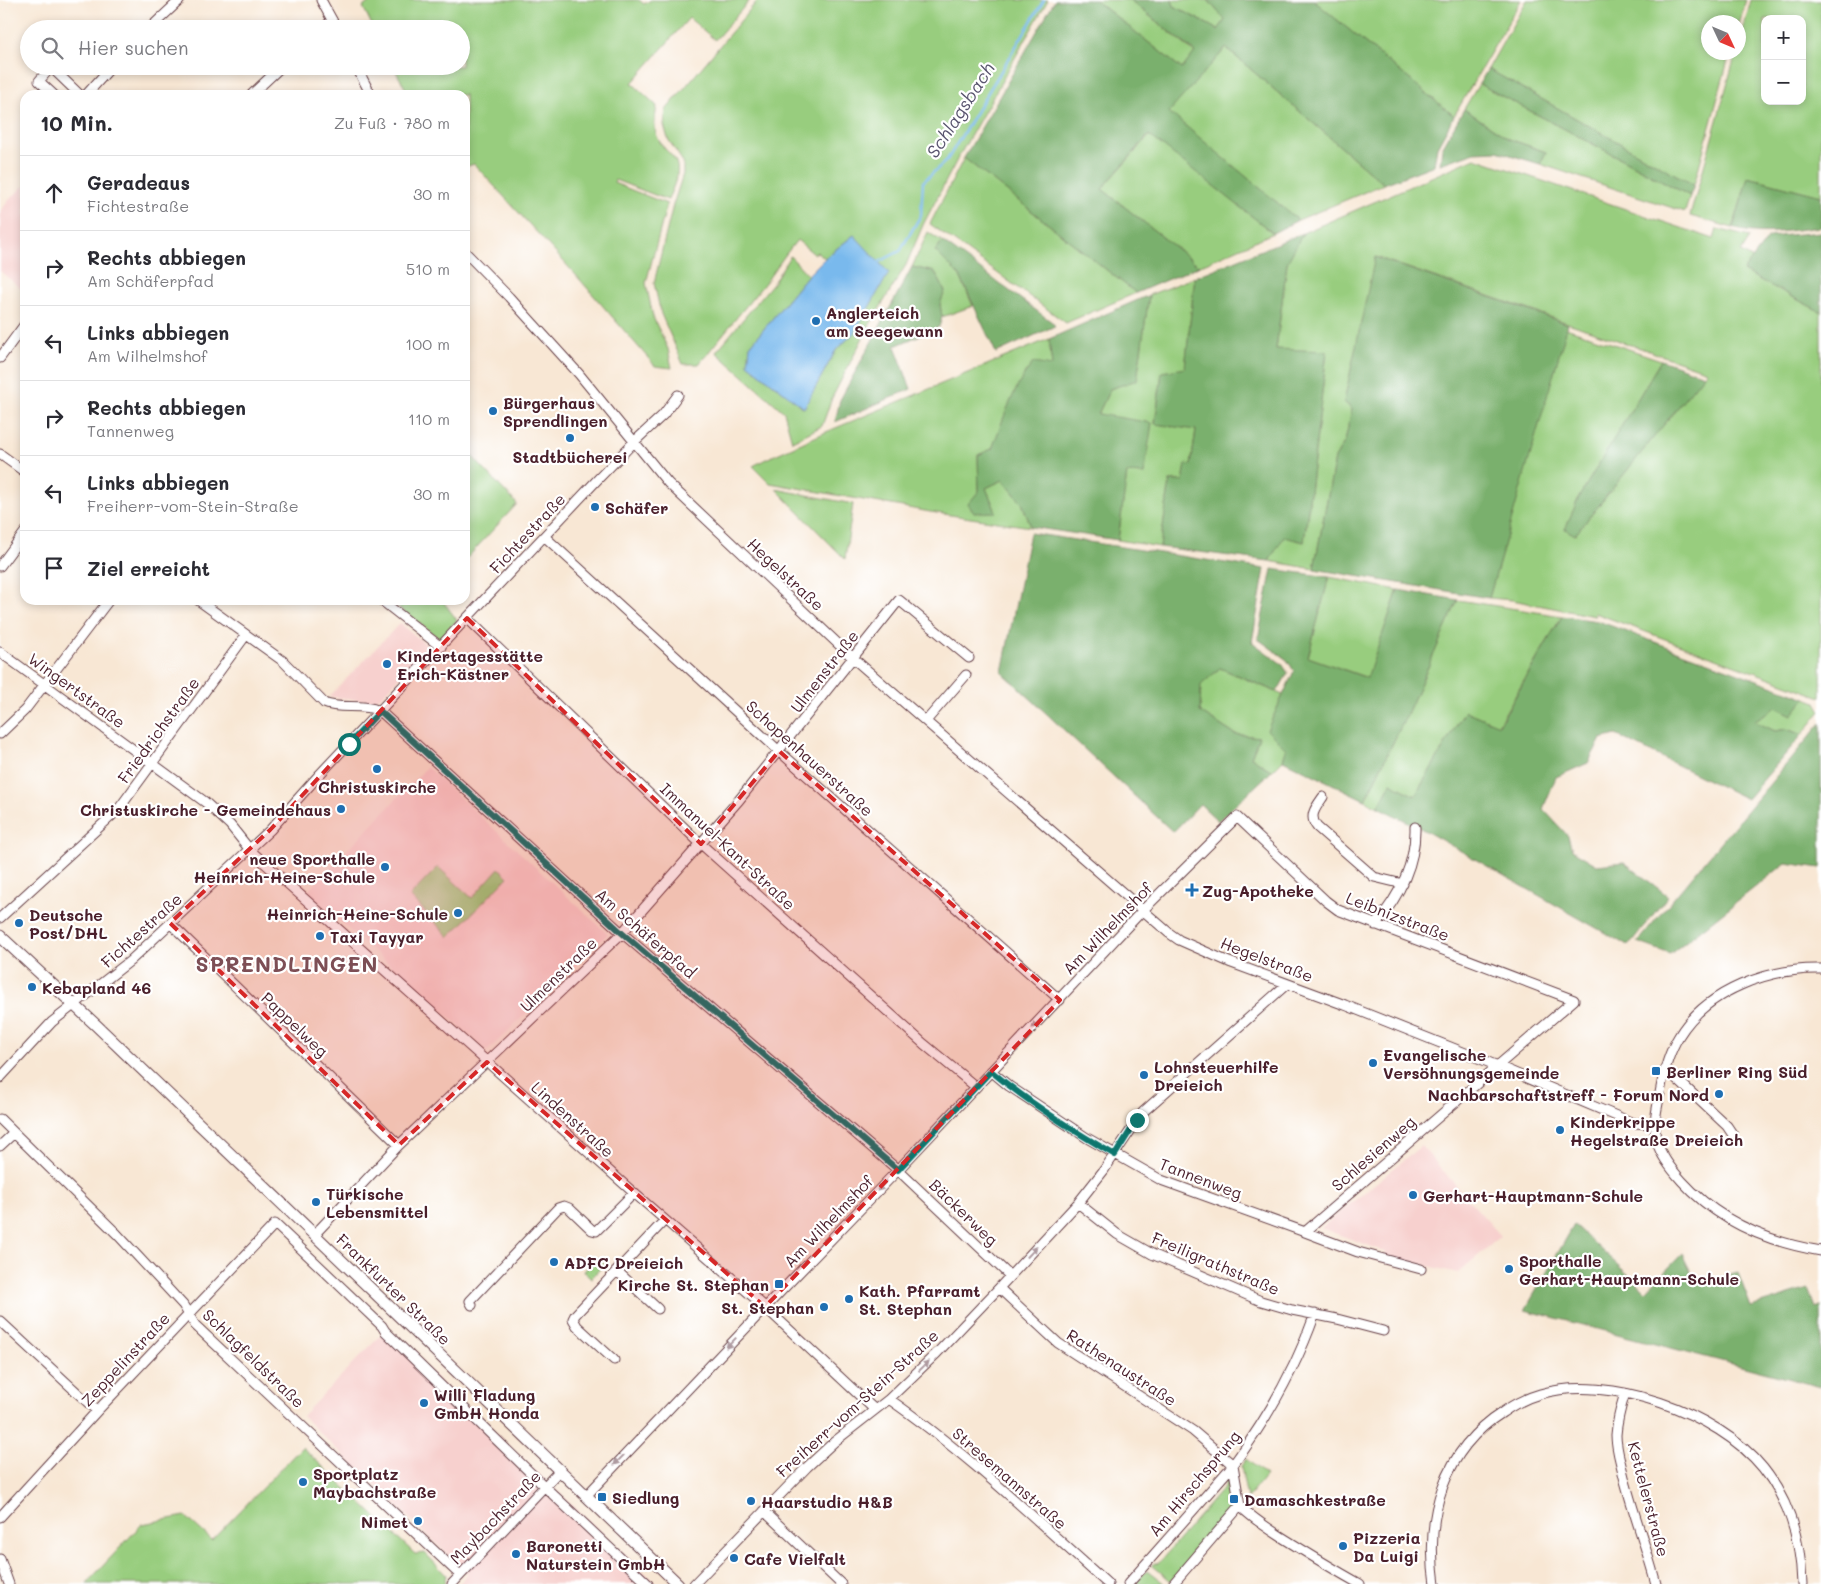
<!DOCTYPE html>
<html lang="de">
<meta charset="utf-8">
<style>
body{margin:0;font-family:Mali,sans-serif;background:#f2f2f3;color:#2b2b33}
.controls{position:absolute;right:15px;top:15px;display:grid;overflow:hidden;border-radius:10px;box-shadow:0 2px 8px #0003}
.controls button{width:45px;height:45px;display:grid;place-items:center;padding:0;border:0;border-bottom:1px solid #e1e1e2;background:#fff;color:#2b2b33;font:25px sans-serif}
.compass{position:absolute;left:1701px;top:15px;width:45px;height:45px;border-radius:50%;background:#fff;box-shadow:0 2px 8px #0003;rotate:134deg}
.stop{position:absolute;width:15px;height:15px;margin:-11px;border:4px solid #0f766e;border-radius:50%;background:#fff}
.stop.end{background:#0f766e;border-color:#fff;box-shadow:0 1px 5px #0008}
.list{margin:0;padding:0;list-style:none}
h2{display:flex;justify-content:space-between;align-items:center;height:65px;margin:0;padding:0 20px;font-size:21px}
h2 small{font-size:16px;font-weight:400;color:#7c7c81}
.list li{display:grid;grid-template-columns:32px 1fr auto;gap:15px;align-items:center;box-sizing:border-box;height:75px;padding:0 20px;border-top:1px solid #e1e1e2}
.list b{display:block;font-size:19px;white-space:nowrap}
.list p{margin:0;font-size:16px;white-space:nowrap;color:#7c7c81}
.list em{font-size:16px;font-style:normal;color:#7c7c81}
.icon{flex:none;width:28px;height:28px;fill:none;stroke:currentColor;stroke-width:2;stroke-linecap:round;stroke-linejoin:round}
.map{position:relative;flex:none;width:1821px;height:1584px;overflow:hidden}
.search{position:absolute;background:#fff;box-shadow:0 2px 8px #0003;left:20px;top:20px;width:450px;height:55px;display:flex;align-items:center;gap:12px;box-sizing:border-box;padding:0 18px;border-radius:28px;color:#7c7c81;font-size:19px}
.panel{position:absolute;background:#fff;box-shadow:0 2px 8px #0003;left:20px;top:90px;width:450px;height:515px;border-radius:15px}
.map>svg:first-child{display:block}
.built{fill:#f7d0ce}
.green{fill:#98cd7e;stroke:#717654;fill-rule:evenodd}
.forest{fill:#7ab06d;stroke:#62684c}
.water{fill:#79b9ed;stroke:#626c8c}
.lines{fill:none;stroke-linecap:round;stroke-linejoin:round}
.stream{stroke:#79b9ed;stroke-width:2.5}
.minor-casing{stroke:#643d44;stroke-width:11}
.tertiary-casing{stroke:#643d44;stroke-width:13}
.minor{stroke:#fff;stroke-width:9}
.tertiary{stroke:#fff;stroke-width:11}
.oneway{fill:#ae9aa0}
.route{stroke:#0f766e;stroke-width:6}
.marked{fill:#d62828;fill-opacity:0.2;stroke:#d62828;stroke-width:4;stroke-dasharray:10 6;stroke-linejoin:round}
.poi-dot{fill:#1f6fb2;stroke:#fff;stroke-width:2}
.labels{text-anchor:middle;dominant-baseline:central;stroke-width:4.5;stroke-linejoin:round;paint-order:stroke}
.poi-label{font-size:16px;font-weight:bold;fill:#4a1f2b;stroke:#fff;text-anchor:start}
.street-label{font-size:16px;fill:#4a1f2b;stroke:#fff}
.water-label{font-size:18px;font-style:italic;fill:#5a556f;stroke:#fff}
.district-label{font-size:21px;font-weight:bold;letter-spacing:1px;fill:#7d4e55;stroke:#fff}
</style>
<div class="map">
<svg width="1821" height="1584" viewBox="0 0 1821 1584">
<rect width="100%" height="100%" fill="#fff"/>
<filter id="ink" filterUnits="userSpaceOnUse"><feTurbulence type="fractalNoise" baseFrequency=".02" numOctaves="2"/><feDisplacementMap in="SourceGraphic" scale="10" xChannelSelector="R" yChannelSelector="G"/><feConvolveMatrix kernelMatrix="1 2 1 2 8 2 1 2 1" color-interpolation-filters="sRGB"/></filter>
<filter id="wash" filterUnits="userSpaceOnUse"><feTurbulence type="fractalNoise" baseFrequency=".0096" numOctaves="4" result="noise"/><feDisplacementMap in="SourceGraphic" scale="20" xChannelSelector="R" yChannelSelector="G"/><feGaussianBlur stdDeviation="1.12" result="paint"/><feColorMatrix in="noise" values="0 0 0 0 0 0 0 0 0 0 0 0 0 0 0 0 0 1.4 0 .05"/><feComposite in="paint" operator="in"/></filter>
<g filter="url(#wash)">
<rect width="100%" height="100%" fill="#f8e7d4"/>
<path class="built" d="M25,185V292L0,271V212L9,200Z
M400,623L429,647L381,697L370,701L329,697Z
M427,767L608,934L487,1051L307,892Z
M1421,1146L1501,1236L1458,1273L1385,1256L1386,1252L1321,1228Z
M385,1331L657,1584H459L468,1574L302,1416Z"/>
<path class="green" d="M372,0H639L644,4L651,0H750L715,40L689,18L632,83L657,106C654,125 652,134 666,150C669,153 674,157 676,162C681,174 672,188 668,200L615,180L614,183L667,204L646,283L653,317L668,349L672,368L655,366L575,274L474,164L465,167V95H409L393,66H461V29H374L363,7Z
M758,0H1048L958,158L924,223L906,265L869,326L832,398L822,426L792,441L784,412L716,352L773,283L790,256L808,275L750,346L748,364L804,408L836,350L854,333V235L825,258L817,252L814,254L797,240L786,254L768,279L699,364H683L661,314L654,283L673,205L683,174V162L668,139L664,125L666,110Z
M1095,0H1130L1195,53L1182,69Z
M1172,0H1208L1225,20L1218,30L1174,6Z
M1313,0H1521L1454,116Z
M1527,0H1746L1739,25L1738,22H1708V52L1730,53L1694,185L1488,69Z
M1751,0H1821V196L1748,177L1733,228L1690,216L1736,53L1738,52L1739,45ZM1765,19H1802V101H1765Z
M1226,48L1384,184L1298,220L1168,112Z
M1479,84L1633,165L1690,196L1685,212L1540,164L1546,152L1509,139L1464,109Z
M1150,135L1273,233L1199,266L1102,189Z
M964,158L1136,293L1066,323L930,224Z
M1475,158L1714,239L1717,229L1750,237L1741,252L1753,259L1743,271L1821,312V697L1595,613L1594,616L1512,600L1489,598L1566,328L1661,360L1638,399L1575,535L1707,371L1376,257L1344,402L1352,409L1345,441L1335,458L1314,569L1269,561L1284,536L1304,542L1327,352L1276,350L1287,262L1303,233Z
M928,232L943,242L935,251L960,276L973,306L942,317L940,304L945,291L935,272L912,267Z
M1195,277L1185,369L1162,372L1155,423L1196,429L1191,465H1186L1183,481H1170L1160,547L1118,540L1127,473L1143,474L1098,414L1110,389L1137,379L1149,295Z
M1049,339L1052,366L1026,371L1009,407L992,449L978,455L979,491L996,512L986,488L1003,480L1022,503L1031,527L930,512L770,483L753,466L766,459L826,432Z
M465,449L517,504L465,560Z
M776,489L853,504L845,559Z
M1329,577L1398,590L1368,678L1308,657Z
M388,600H442L457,620L440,639Z
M1458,600L1562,616L1498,725L1465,711L1415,796L1391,783L1378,807L1365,800L1407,714Z
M1220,668L1283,695L1268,730L1286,749L1283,760L1272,771L1251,757L1259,737L1234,734L1200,712V685Z
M1806,698L1816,702L1821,711L1802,735L1787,729L1775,731L1753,721L1776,707L1792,714Z
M438,867L472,898L499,868L508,877L449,937L410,896Z
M598,1257L605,1264L591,1278L584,1271Z
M302,1447L415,1554L425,1553L446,1575L444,1584H86L142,1524L185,1516L212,1540Z
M1246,1459L1266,1475L1247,1499L1241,1466Z
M1229,1477L1235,1507L1171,1581L1152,1565L1154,1563L1158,1564L1225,1486L1226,1480Z
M1147,1570L1165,1584H1135Z"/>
<path class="forest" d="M1055,0H1095L1182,69L1195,52L1130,0H1172L1174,6L1218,30L1225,20L1208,0H1313L1454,116L1437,147L1434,165L1384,184L1226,48L1169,112L1298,220L1273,233L1149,135L1102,189L1199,266L1136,293L964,158Z
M1488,69L1694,185L1690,196L1633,165L1479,84Z
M1464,109L1509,139L1546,152L1540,164L1497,151L1475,152L1440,164L1442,148Z
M1748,177L1821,196V227C1792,230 1761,237 1733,228Z
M1821,232V312L1743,271L1769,237Z
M1303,233L1287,263L1276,349L1327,351L1304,542L1284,537L1269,561L1160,547L1170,481H1183L1186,464L1191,465L1196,430L1155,424L1162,372L1185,368L1195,277Z
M943,242L1052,322L1055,326L996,353L960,276L935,251Z
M1375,257L1568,324L1489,598L1314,569L1335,458L1345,441L1352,409L1344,402Z
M912,267L935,272L945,291L940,304L942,317L939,327L895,346L911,389L835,422L840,400Z
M1149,295L1137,380L1110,389L1098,414L1152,423L1144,474L1127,473L1118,540L1031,527L1022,503L1003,480L986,488L996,512L974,513L968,504L979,491L978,455L992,449C1003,420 1013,387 1033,363L1052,366L1049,339Z
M1661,360L1704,375L1575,535L1565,529L1579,497Z
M1030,533L1265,569L1252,642L1282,664L1288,673L1277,692L1220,668L1201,685L1200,712L1234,734L1259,737L1251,757L1272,771L1218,821L1200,804L1173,832L1002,672Z
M1272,569L1329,577L1308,657L1367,678L1398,590L1458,600L1407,714L1365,800L1283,760L1286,749L1267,730L1294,671L1287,660L1258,639Z
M1562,616L1598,621L1806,698L1792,715L1776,707L1754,721L1775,731L1787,729L1802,735L1747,799L1616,735L1601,739L1588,763L1556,777L1543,809L1568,836L1572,850L1597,865L1624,862L1668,896L1628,946L1422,829L1378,807L1391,783L1415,796L1465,711L1499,725Z
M1821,723V868L1786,863L1670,954L1637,942Z
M1574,1225L1646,1291L1682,1254L1697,1284L1738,1273L1751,1307L1808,1289L1815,1308L1821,1306V1387L1525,1310Z"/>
<path class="water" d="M854,235L889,273L854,333L836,350L804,408L748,364L750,346L808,275L825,258Z"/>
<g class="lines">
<path class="stream" d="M879,262L900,251L921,215L923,182L947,160L1044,0"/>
</g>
</g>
<g filter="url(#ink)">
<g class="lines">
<defs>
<path id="minor" d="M321,0L337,29
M149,29L180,0
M323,29L332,20
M356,66L371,95
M54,95L39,81L51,67L80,95
M86,95L112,66
M251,95L282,66
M465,252L509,297L579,374L668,483L853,658L1169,933L1179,940L1229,962L1345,1005L1498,1066L1633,1123L1655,1124
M0,358L25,324
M0,454L25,472
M544,536L779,751L1060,1000
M0,566L25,532
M198,600L283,661L324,703C339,710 362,703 380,711L622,933L898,1170L1010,1276
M381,600L441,647
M467,618L701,844L924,1044L976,1087
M0,652L205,802L230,825L250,850L634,1193L765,1307L875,1410
M926,721L966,675
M0,734L25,710L109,600
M1323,797C1316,807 1308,816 1317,827L1374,877L1403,884
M0,918L118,810L246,635
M170,923L399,1145
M1375,925C1399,897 1416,865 1415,827
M1821,969C1769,968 1707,990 1679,1036C1669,1052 1663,1075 1660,1093C1657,1109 1652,1127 1657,1142C1661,1156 1672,1170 1682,1181C1719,1222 1767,1242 1821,1251
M1666,1069L1727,1126L1733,1135
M991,1071L1009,1086L1087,1138L1161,1180L1305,1232L1358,1252L1421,1269
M0,1078L52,1022L130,961L270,830L320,774L598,479L635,441L663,415L678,395
M0,1119L117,1234L183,1305L195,1325L460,1575
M0,1146L14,1133
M1078,1203L1117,1234L1152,1254L1261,1301L1292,1310L1337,1319L1383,1331
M314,1235L399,1145L622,933L739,800L899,600L969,658
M617,1271L658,1309
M999,1288L1058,1343L1193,1431L1233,1465
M472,1305L470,1301L558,1208L564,1206L569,1208L592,1230L596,1231L634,1193
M0,1321L97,1411
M614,1360L577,1326L573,1319L575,1315L664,1221
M1625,1393C1621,1406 1617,1421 1616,1435C1616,1448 1620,1460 1623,1473C1632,1510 1646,1546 1656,1584
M889,1399C967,1453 1037,1521 1108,1584
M1233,1465L1240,1506C1252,1518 1266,1527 1280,1536C1307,1553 1333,1569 1360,1584
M587,1495L784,1288L898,1170L1142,911L1237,817L1326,901L1338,910L1574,1000L1305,1232
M764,1511L841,1584
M0,1517L97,1411L275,1224L382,1326L385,1331L545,1487L648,1584
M0,1559L9,1584
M452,1584L560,1470
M694,1584L807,1467L834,1442L889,1399L937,1353L999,1288L1078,1203L1104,1170L1143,1112L1287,984
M1128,1584L1233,1465C1267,1419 1296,1368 1315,1314
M1173,1584L1240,1506
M1435,1584C1425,1516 1443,1450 1503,1412C1514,1404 1526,1398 1540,1394C1609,1374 1718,1412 1763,1468C1790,1502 1801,1542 1802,1584"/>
<path id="tertiary" d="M0,936L97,1026L678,1584"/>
</defs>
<use href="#minor" class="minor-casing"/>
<use href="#tertiary" class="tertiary-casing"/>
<use href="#minor" class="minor"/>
<use href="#tertiary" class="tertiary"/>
</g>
<defs><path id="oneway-solid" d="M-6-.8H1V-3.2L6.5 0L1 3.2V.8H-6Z" transform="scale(1.25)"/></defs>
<g class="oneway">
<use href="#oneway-solid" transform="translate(1037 1023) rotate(134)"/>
<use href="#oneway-solid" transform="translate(882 1186) rotate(134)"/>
<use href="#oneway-solid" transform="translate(1032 1252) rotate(-47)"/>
<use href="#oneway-solid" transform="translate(731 1343) rotate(134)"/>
<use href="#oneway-solid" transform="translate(924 1366) rotate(-44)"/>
<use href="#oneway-solid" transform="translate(619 1460) rotate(134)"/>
</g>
</g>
<g class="lines" filter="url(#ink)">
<path class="route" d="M349,744L380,711L622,933L898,1170L991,1071C1029,1103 1072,1130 1115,1155L1137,1120"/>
</g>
<path class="marked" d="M467,618L701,844L779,751L1060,1000L765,1307L487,1062L399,1145L170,923L270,830Z"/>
<g class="poi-dot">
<circle cx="816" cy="321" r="5"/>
<circle cx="493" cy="411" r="5"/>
<circle cx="570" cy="438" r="5"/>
<circle cx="595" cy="507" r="5"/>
<circle cx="387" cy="664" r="5"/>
<circle cx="377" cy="769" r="5"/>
<circle cx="341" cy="809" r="5"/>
<circle cx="385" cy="867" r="5"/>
<path d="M1189.5 882.5h5v5h5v5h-5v5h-5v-5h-5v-5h5z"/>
<circle cx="458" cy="913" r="5"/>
<circle cx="19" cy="923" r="5"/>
<circle cx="320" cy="936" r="5"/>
<circle cx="32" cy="987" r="5"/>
<circle cx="1373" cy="1063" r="5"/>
<rect x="1651" y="1066" width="10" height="10" rx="2.5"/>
<circle cx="1144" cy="1075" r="5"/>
<circle cx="1719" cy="1094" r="5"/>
<circle cx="1560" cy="1130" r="5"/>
<circle cx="1413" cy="1195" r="5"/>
<circle cx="316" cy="1202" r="5"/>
<circle cx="554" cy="1262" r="5"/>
<circle cx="1509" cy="1269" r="5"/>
<rect x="774" y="1279" width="10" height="10" rx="2.5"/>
<circle cx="849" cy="1299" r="5"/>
<circle cx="824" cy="1307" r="5"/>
<circle cx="424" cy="1403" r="5"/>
<circle cx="303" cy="1482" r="5"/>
<rect x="597" y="1492" width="10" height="10" rx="2.5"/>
<rect x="1229" y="1494" width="10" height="10" rx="2.5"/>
<circle cx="751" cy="1501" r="5"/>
<circle cx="418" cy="1521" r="5"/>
<circle cx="1343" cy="1546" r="5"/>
<circle cx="516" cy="1554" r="5"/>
<circle cx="734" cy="1558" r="5"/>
</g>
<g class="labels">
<g class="poi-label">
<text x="826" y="312">Anglerteich<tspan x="826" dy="18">am Seegewann</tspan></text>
<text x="503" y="402">Bürgerhaus<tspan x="503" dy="18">Sprendlingen</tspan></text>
<text x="570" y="456" text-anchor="middle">Stadtbücherei</text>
<text x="605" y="507">Schäfer</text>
<text x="397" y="655">Kindertagesstätte<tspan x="397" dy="18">Erich-Kästner</tspan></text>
<text x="377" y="786" text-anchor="middle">Christuskirche</text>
<text x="331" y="809" text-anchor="end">Christuskirche - Gemeindehaus</text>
<text x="375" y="858" text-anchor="end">neue Sporthalle<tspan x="375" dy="18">Heinrich-Heine-Schule</tspan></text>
<text x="1202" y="890">Zug-Apotheke</text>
<text x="448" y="913" text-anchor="end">Heinrich-Heine-Schule</text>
<text x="29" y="914">Deutsche<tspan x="29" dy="18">Post/DHL</tspan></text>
<text x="330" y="936">Taxi Tayyar</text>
<text x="42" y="987">Kebapland 46</text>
<text x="1383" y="1054">Evangelische<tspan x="1383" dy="18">Versöhnungsgemeinde</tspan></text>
<text x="1154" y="1066">Lohnsteuerhilfe<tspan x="1154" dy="18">Dreieich</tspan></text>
<text x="1666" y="1071">Berliner Ring Süd</text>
<text x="1709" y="1094" text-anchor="end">Nachbarschaftstreff - Forum Nord</text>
<text x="1570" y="1121">Kinderkrippe<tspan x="1570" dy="18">Hegelstraße Dreieich</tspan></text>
<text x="326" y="1193">Türkische<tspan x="326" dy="18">Lebensmittel</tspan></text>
<text x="1423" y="1195">Gerhart-Hauptmann-Schule</text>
<text x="1519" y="1260">Sporthalle<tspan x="1519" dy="18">Gerhart-Hauptmann-Schule</tspan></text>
<text x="564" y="1262">ADFC Dreieich</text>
<text x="769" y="1284" text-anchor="end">Kirche St. Stephan</text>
<text x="859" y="1290">Kath. Pfarramt<tspan x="859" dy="18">St. Stephan</tspan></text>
<text x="814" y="1307" text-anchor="end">St. Stephan</text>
<text x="434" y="1394">Willi Fladung<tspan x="434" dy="18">GmbH Honda</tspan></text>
<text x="313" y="1473">Sportplatz<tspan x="313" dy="18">Maybachstraße</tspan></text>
<text x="612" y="1497">Siedlung</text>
<text x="1244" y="1499">Damaschkestraße</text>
<text x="761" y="1501">Haarstudio H&amp;B</text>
<text x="408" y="1521" text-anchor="end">Nimet</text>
<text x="1353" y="1537">Pizzeria<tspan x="1353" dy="18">Da Luigi</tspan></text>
<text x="526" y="1545">Baronetti<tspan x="526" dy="18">Naturstein GmbH</tspan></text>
<text x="744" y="1558">Cafe Vielfalt</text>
</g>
<g class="street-label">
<text transform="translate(527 533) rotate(-47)">Fichtestraße</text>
<text transform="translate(786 574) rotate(43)">Hegelstraße</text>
<text transform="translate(824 671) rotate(-52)">Ulmenstraße</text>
<text transform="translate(77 690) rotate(36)">Wingertstraße</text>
<text transform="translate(158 730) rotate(-54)">Friedrichstraße</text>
<text transform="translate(810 758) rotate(42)">Schopenhauerstraße</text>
<text transform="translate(728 846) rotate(43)">Immanuel-Kant-Straße</text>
<text transform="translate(1398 916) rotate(21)">Leibnizstraße</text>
<text transform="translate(1107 928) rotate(-46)">Am Wilhelmshof</text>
<text transform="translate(141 930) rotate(-42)">Fichtestraße</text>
<text transform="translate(646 933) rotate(41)">Am Schäferpfad</text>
<text transform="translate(1267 959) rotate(21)">Hegelstraße</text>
<text transform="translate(558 974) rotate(-44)">Ulmenstraße</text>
<text transform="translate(295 1024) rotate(44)">Pappelweg</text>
<text transform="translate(573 1119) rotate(42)">Lindenstraße</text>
<text transform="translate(1373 1153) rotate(-41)">Schlesienweg</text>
<text transform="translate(1201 1178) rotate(21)">Tannenweg</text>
<text transform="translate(964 1212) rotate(44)">Bäckerweg</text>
<text transform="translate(828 1221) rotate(-46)">Am Wilhelmshof</text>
<text transform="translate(1216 1263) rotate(23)">Freiligrathstraße</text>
<text transform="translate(394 1289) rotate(44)">Frankfurter Straße</text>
<text transform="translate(254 1358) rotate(44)">Schlagfeldstraße</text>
<text transform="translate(125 1359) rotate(-47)">Zeppelinstraße</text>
<text transform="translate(1122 1367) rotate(33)">Rathenaustraße</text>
<text transform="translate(857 1403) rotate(-42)">Freiherr-vom-Stein-Straße</text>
<text transform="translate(1010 1478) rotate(41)">Stresemannstraße</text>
<text transform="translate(1194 1483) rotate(-50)">Am Hirschsprung</text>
<text transform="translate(1649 1499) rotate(75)">Kettelerstraße</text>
<text transform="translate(495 1517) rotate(-46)">Maybachstraße</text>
</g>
<g class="water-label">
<text transform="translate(960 110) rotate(-57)">Schlagsbach</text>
</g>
<g class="district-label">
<text x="287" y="963">SPRENDLINGEN</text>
</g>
</g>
</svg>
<div class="controls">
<button>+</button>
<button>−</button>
</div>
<svg class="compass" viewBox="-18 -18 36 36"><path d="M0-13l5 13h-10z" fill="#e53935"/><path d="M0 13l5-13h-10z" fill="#7c7c81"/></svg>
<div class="stop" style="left:349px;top:744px"></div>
<div class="stop end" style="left:1137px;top:1120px"></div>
<div class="search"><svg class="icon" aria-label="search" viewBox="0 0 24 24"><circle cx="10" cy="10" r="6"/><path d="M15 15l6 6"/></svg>Hier suchen</div>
<section class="panel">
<h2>10 Min.<small>Zu Fuß · 780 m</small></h2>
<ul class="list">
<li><svg class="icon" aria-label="ahead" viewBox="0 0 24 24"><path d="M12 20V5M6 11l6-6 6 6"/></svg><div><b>Geradeaus</b><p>Fichtestraße</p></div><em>30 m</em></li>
<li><svg class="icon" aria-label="right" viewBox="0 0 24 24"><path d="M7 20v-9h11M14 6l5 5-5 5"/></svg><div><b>Rechts abbiegen</b><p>Am Schäferpfad</p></div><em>510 m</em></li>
<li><svg class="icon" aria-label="left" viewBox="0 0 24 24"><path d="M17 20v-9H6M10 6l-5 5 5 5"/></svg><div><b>Links abbiegen</b><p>Am Wilhelmshof</p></div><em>100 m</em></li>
<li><svg class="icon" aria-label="right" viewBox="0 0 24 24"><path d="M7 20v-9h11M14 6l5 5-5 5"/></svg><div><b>Rechts abbiegen</b><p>Tannenweg</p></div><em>110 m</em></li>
<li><svg class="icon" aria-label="left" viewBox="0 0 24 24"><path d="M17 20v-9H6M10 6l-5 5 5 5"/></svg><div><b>Links abbiegen</b><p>Freiherr-vom-Stein-Straße</p></div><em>30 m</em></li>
<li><svg class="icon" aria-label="arrive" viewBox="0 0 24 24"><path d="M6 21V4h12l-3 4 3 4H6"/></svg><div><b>Ziel erreicht</b></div></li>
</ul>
</section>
</div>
